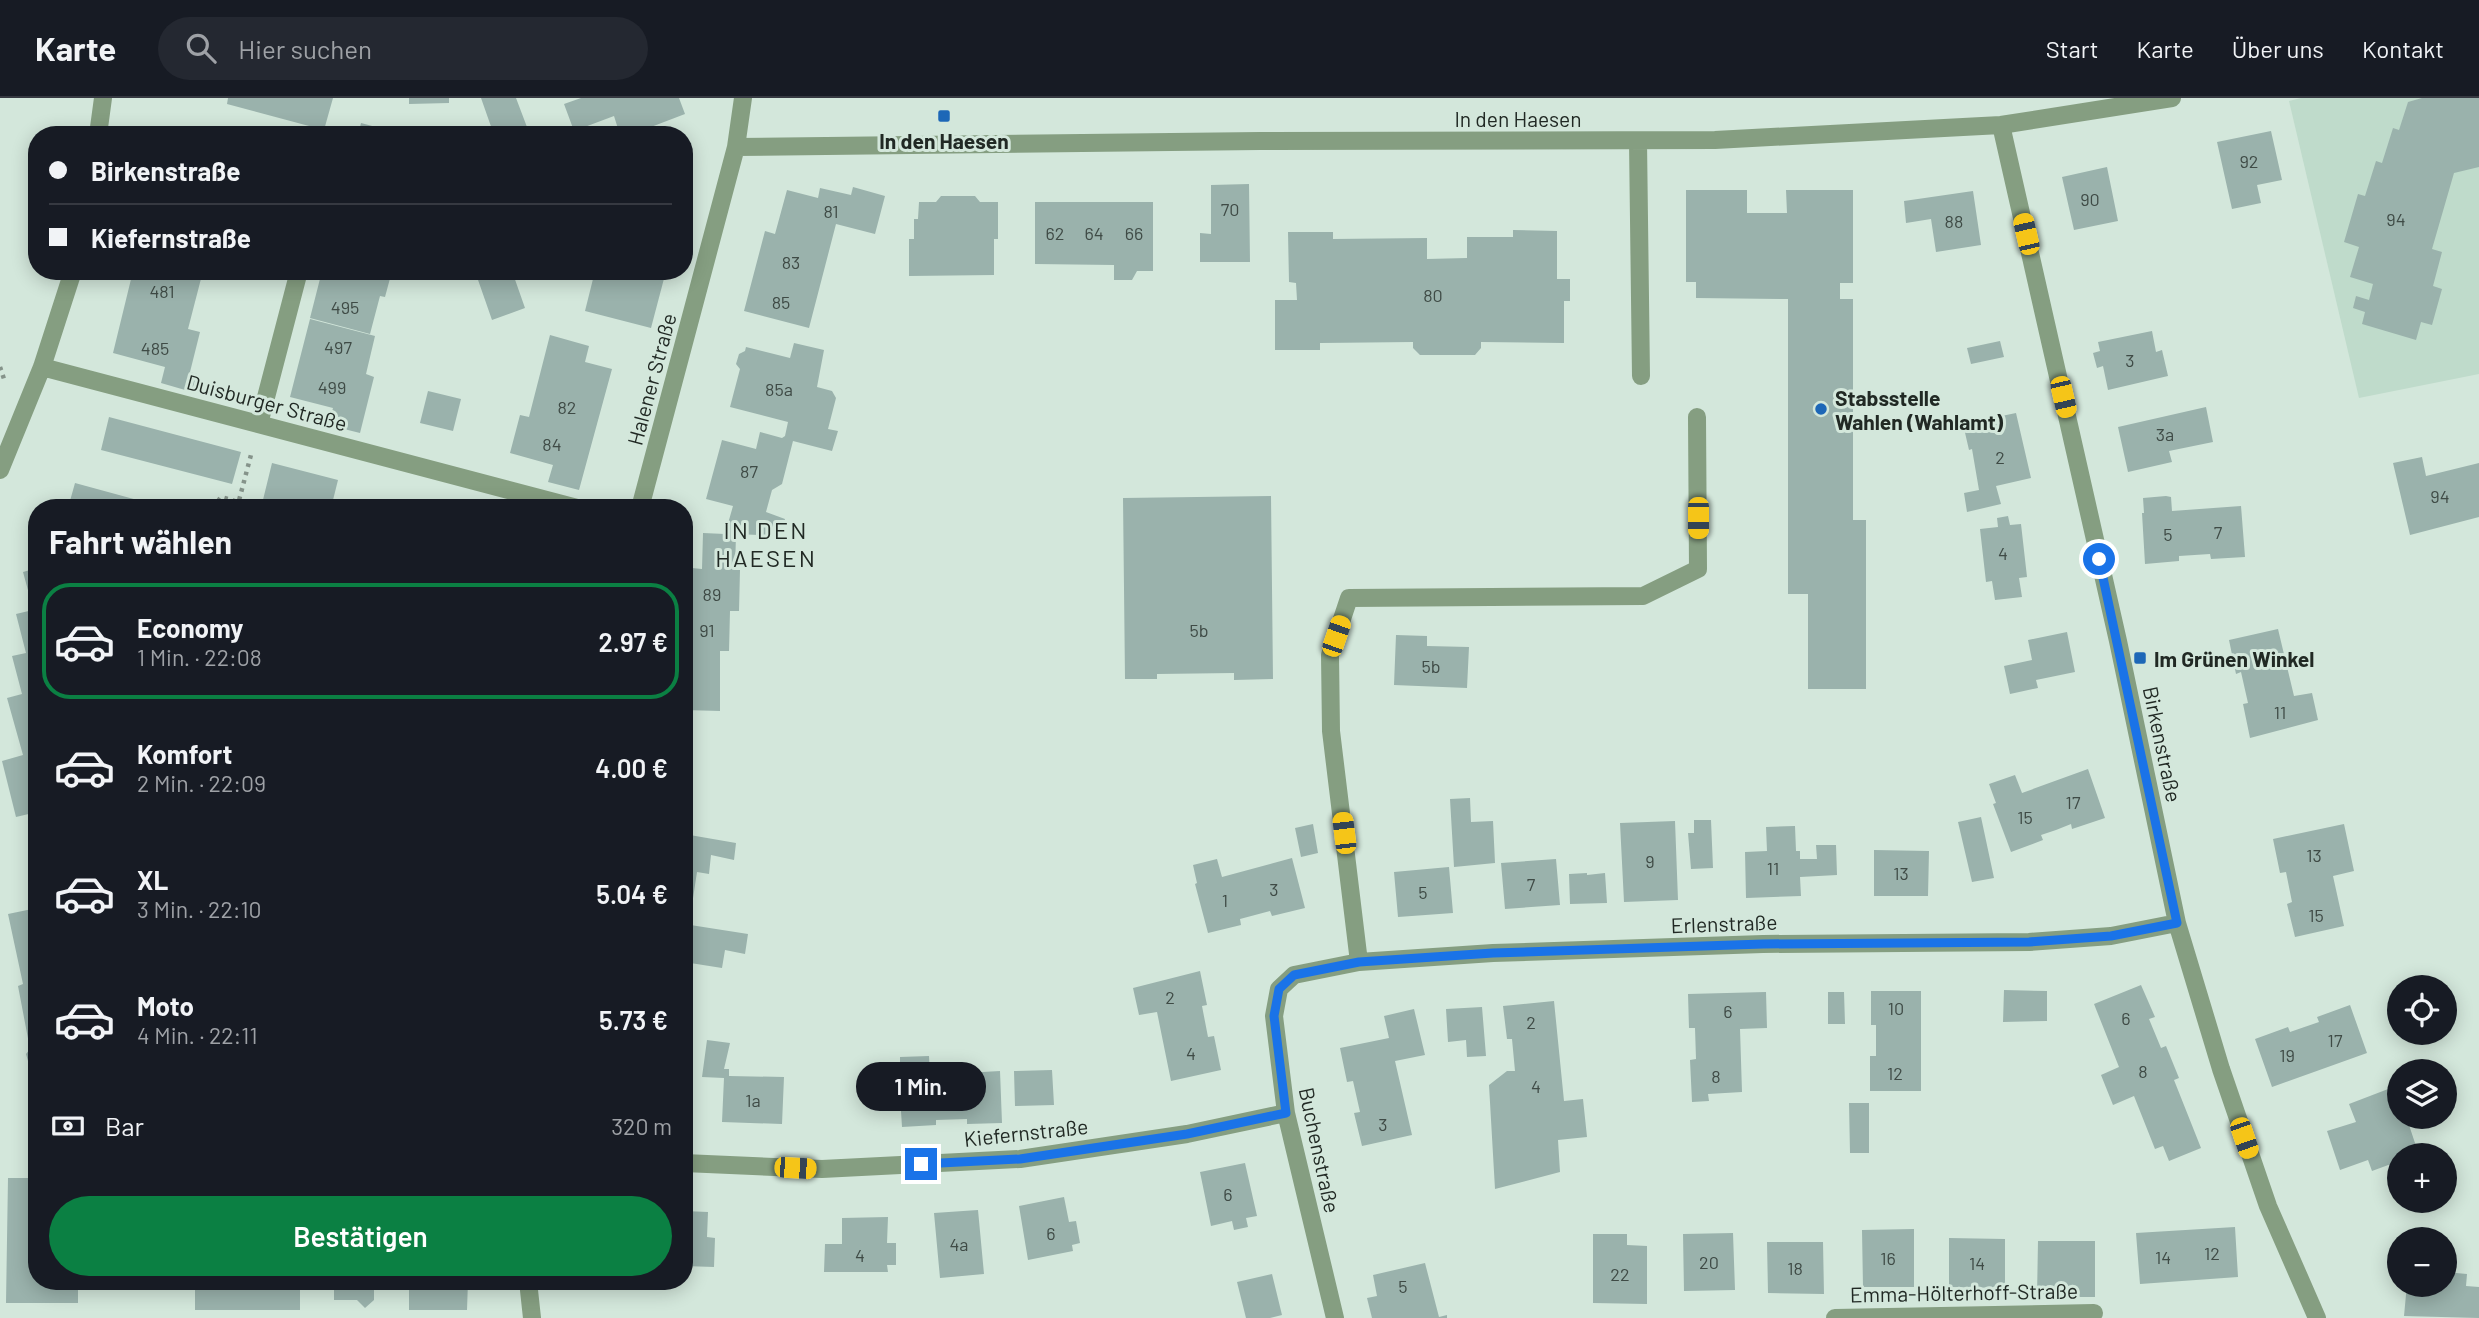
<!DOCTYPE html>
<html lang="de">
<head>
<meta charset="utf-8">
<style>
	:root { --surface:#171b24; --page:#242831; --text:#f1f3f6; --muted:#9ea1a6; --line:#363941; --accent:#0b8043 }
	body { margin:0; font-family:Barlow,sans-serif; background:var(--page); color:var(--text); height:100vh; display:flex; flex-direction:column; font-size:26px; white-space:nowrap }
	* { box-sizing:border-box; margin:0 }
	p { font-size:23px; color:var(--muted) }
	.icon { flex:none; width:38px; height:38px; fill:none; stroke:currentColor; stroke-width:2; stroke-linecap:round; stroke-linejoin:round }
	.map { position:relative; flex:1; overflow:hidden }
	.sheet { position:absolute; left:28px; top:401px; width:665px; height:791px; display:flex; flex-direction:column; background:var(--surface); border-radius:28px; box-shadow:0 4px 18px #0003 }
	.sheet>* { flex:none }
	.guide { position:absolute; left:28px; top:28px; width:665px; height:154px; border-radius:28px; box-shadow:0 4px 18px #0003; display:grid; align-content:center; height:154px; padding:0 21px; background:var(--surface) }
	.buttons { position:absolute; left:2387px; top:877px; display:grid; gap:14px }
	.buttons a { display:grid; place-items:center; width:70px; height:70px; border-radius:50%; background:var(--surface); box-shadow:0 4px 18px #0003; font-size:35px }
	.end { position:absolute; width:32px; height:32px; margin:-16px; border:9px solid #1a73e8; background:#fff; box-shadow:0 0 0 4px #fff }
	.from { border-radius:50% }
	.bubble { position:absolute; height:49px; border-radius:24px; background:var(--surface); box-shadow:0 4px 18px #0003; font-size:23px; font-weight:600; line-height:49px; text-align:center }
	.car { position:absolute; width:21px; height:42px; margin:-21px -10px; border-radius:9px; box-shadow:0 0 5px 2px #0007; background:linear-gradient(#f5c518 24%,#345 0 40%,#f5c518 0 76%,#345 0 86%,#f5c518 0) }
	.guide b { display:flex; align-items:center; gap:24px; height:66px; font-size:26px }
	.guide b+b { border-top:2px solid var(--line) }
	.guide i { width:18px; height:18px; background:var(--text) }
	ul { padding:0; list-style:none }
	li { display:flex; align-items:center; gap:21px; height:116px; margin:0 14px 10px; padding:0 7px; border:4px solid transparent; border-radius:28px }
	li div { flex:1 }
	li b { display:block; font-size:26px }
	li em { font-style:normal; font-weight:600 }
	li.active { border-color:var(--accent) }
	li>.icon { width:63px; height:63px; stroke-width:1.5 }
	h2 { padding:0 21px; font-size:32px; line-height:84px }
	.pay { display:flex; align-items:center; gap:18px; height:77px; padding:0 21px; font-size:26px }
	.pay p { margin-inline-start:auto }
	.action { display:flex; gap:14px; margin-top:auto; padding:14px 21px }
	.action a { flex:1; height:80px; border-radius:42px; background:var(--accent); color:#fff; font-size:28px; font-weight:600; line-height:80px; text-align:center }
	header { display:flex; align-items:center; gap:42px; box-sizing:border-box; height:98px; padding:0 35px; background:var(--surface); border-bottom:2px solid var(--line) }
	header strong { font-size:33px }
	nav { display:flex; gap:38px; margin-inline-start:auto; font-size:24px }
	.search { width:490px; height:63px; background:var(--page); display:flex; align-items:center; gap:18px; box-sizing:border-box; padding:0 24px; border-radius:38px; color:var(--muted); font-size:26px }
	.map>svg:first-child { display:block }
	.built { fill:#bfdbcb }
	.building { fill:#9ab2ac }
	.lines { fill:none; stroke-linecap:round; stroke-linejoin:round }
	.path { stroke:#85938a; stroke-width:4.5; stroke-dasharray:3.5 5; stroke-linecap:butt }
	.minor { stroke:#859e81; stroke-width:18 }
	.route { stroke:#1a73e8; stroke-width:9 }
	.poi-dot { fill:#1d67b7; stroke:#d3e7db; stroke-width:2.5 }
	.labels { text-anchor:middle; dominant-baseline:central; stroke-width:6; stroke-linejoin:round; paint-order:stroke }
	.number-label { font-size:18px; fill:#3f4b46 }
	.street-label { font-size:21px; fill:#212924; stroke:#d3e7db }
	.poi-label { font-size:21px; font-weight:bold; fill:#212924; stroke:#d3e7db; text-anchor:start }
	.quarter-label { font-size:24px; letter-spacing:2px; fill:#212924; stroke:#d3e7db }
</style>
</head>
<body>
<header>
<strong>Karte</strong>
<div class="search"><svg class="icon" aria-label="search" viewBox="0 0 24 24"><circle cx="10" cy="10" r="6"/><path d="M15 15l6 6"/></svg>Hier suchen</div>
<nav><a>Start</a><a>Karte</a><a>Über uns</a><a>Kontakt</a></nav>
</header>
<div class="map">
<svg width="2479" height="1220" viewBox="0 0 2479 1220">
	<rect width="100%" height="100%" fill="#d3e7db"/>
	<path class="built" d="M2301,0h178v276l-120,24 -70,-297z"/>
	<path class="building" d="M228,0h105l-9,32 -97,-26z
		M409,0h40v5l-40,1z
		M481,0h35l14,37h-36z
		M581,0h98l6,16 -55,21h-10l-6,-19 -40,15 -10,-27z
		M2422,0h57v69l-25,6 -22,76 10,3 -9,34 9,3 -10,36 -11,-3 -5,18 -54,-16 3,-12 -12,-4 3,-12 13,4 4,-16 -23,-7 9,-30 -15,-5 14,-48 7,2 11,-35 6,2 11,-35 6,2 9,-28z
		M361,25l41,11 -1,1h-43z
		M2271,33l11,49 -25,5 4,18 -29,6 -15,-67z
		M2107,69l11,54 -44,9 -12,-53z
		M1249,86l1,78h-50v-29l11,1v-49z
		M853,89l32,9 -10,38 -39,-10 -27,104 -65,-17 21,-80 10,3 12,-44 31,8 2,-10 31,7z
		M1686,92h61v23h40l-1,-23h67v93h-13v16h13v221h13v169h-58v-95h-20v-295l-92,-1v-16h-10z
		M1973,93l8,54 -45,7 -5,-33 -25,4 -2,-22z
		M941,98h34l5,6h18v37h-4v36l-85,1v-37h5v-20h4l1,-17h17z
		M1035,104h118v69h-16l-5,9h-18v-15l-79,-1z
		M1513,132l44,1v48h13v22h-6v42l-83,-1v6l-6,7h-55l-7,-7v-6l-93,1v7h-45v-50h22l-1,-17 -7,-1 -1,-50h45v7l94,-1v21l40,-1v-21h46z
		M133,173h70l-15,58 12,3 -10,40 7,2 -5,18 -31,-9 4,-16 -52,-14z
		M322,173h70l-7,26 -5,-1 -10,38 -60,-16z
		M493,173h19l13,37 -33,12 -15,-43z
		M595,173h71l-15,57 -66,-17z
		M310,221l65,17 -9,38 8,3 -14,56 -32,-8 5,-17 -43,-11z
		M2152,233l4,21 6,-2 6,26 -60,14 -5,-24 -6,2 -4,-15 7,-2 -2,-9z
		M550,237l39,11 -4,16 27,7 -33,121 -31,-8 5,-17 -43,-12 10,-38 9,2z
		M2000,243l4,16 -33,7 -4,-16z
		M794,245l30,7 -7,37 15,4 4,7 -8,31 10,2 -6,20 -39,-10 -11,43 -10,6 -6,22 19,7 -4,17 -45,-2 -1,36h5l-1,41h-9l-1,40h-9v60l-36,-1v-131h8v-11l10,1 1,-36 22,1 8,-28 -27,-7 16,-59 34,9 4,-17 22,6 3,-2 3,-14 -58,-15 10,-38 -4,-5 3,-10 6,-3 1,-4 44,11z
		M428,293l33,8 -8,32 -33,-8z
		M2206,309l7,35 -44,9 3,11 -44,10 -10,-45z
		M2016,315l15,65 -35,8 5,18 -34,8 -3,-19 15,-3 -7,-41 -3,1 -6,-26z
		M109,319l132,35 -9,32 -131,-34z
		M2422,359l4,19 53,-13v54l-69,18 -17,-72z
		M272,365l66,17 -7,28h-70z
		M75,385l88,24v1h-95z
		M1271,398l2,183 -39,1v-7l-77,1v5h-32l-2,-181z
		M2166,398l5,1 1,14 69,-5 4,51 -34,2 -1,-5 -31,2v5l-34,3 -3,-51h2l-1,-15z
		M502,404l16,5 -1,1h-17z
		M2008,418l2,9 11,-1 6,53 -8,1 3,19 -27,3 -3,-19 -6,1 -6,-53 18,-2 -1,-9z
		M37,470v30h-1l-2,-6 -5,2 -6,-22z
		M37,511v203l-21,5 -14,-56 21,-6 -16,-57 15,-4 -10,-38 14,-3 -10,-39z
		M2278,531l16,67 18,-3 6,27 -68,18 -7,-34 5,-1 -7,-31 -5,2 -7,-34z
		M2067,534l8,40 -39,8 2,8 -28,6 -6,-28 28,-6 -4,-20z
		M1396,537l31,1v10l42,1 -2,41 -73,-3z
		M684,669l7,1 -5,31h-2z
		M2088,671l17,49 -33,11 -1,-5 -15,6 -15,5 2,5 -32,12 -18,-48 3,-1 -7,-19 26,-9 7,18z
		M1470,700l1,24 22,-1 2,42 -41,4 -4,-68z
		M1981,719l13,61 -22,4 -14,-60z
		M1694,722h17l2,48 -22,1 -3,-36h6z
		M1675,723l3,79 -54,2 -4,-79z
		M1313,726l5,29 -17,4 -6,-29z
		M2344,726l10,47 -21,5 11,50 -49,11 -8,-33 5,-2 -6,-30 -6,1 -7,-34z
		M1795,728l1,25h4v8h17l-1,-14h20l1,30 -37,2 1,19 -55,2 -1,-46 22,-1 -1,-24z
		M684,736l52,9 -2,17 -23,-5 -2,19 -12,-2 -7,46 -6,-1z
		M1874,752l55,1 -1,45h-54z
		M1292,760l13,50 -33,8 -2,-5 -30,8 1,6 -33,8 -13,-49 2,-1 -4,-18 24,-6 5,18z
		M1556,761l4,46 -55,4 -4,-46z
		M1449,769l4,46 -55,4 -4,-45z
		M1587,775v2l18,-2 2,30 -37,1 -1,-30z
		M37,810v172h-2l-2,-15 -5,-4 -2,-7 4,-5 -12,-63 5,-2 -15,-70z
		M684,826l64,10 -3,20 -20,-4 -3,18 -38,-6z
		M1200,873l7,34 -5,1 6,31 6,-1 7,34 -50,11 -14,-69 -18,3 -6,-27z
		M2141,887l14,32 -6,2 12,29 5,-2 13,32 -5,2 27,68 -32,13 -6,-15 -8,3 -21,-53 -21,9 -12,-30 18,-8 -25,-63z
		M2004,892l43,1v30l-44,1z
		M1871,893h50v100h-51v-35h6v-31h-5z
		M1766,894l1,36 -27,1 2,63 -34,2 1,7 -17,1 -2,-42 6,-1 -1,-31h-6l-1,-34z
		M1828,894h16l1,32h-17z
		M1554,903l10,100 19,-2 4,38 -29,3 2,32 -65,17 -6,-104 18,-14h8l-3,-32h-5l-4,-33z
		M2350,907l17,48 -95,34 -17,-48 33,-12 2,5 29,-10 -2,-5z
		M1482,909l4,49 -19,1 -1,-17 -18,2 -2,-33z
		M1414,911l11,46 -30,6 17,74 -50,11 -8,-33 6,-1 -7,-31 -6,1 -7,-34 49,-10 -5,-22z
		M707,942l23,3 -6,26h5v7l55,1 -2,47 -60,-2 2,-44 -22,-1z
		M929,958l1,19 70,-4 2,52 -35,1v-5l-31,1v5l-34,2 -1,-16h-8l-1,-13h8v-41z
		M1052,972l2,35 -39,1 -1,-35z
		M2396,988l3,11v19h7l13,39h-20v13l-6,3 -2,-7 -19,7 -4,-11 -28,10 -13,-39 29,-9 -7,-18z
		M1849,1005h20v50h-19z
		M1245,1065l12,53 -11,2 2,9 -14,3 -2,-9 -21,5 -11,-54z
		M8,1080h29v103h41v22h-72z
		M1064,1099l5,25 7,-1 4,22 -8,2 1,6 -45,9 -9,-54z
		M978,1112l6,64 -44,4 -6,-65z
		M684,1113l24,1 -1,25 8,1 -1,29 -30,-1z
		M888,1119l-1,26h9v22h-9l1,7h-64l1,-28h17v-26z
		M2235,1129l3,50 -98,7 -4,-51z
		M1914,1131v58h-51l-1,-57z
		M1733,1135l2,57 -51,1 -1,-57z
		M1593,1136h34v11l20,1v58l-54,-1z
		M1949,1140l56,1v49l-56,-1z
		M2038,1143h57v56h-58z
		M1767,1144h56l1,52 -56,-1z
		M1425,1165l14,54 8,-2v3h-75l-5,-20 10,-2 -4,-21z
		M2445,1174l22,2 -1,12 13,1v31l-75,-2 3,-32h38z
		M1272,1176l10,41 -12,3h-24l-9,-36z
		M169,1183h131v29h-105v-22h-26z
		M334,1183h40v19l-9,8 -8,-8h-23z
		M409,1183h59l-1,29h-58z"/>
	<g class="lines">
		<path class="path" d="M0,269l5,15
			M218,403l3,-4 17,5
			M237,410l15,-57"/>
		<path class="minor" d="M2001,27l117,516 59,282 44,146 47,137 49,112
			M98,37l5,-37
			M1638,43l3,235
			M736,49l524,-6 455,-1 286,-15 171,-27
			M42,269l535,141
			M259,326l40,-153
			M0,372l42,-103 31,-96
			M640,410l96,-361 7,-49
			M1359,864l-28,-231 -1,-76 19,-57 294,-2 55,-27 -1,-152
			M684,1065l138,6 198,-10 167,-25 99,-21
			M528,1183l4,37
			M1335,1220l-49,-205 -12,-97 5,-27 15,-14 65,-13 134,-9 270,-9 266,-2 82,-6 66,-13
			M1835,1220l259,-5"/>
	</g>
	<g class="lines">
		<path class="route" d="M921,1066l99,-5 167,-25 99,-21 -12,-97 5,-27 15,-14 65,-13 134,-9 270,-9 266,-2 82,-6 66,-13 -78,-364"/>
	</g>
	<g class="poi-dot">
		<rect x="937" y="11" width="14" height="14" rx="3.5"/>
		<circle cx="1821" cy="311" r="7"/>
		<rect x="2133" y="553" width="14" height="14" rx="3.5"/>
	</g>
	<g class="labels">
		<g class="number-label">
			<text x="2249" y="63">92</text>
			<text x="2090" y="101">90</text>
			<text x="1230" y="111">70</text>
			<text x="831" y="113">81</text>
			<text x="2396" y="121">94</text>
			<text x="1954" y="123">88</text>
			<text x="1055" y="135">62</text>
			<text x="1094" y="135">64</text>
			<text x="1134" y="135">66</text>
			<text x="791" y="164">83</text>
			<text x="162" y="193">481</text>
			<text x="1433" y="197">80</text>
			<text x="781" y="204">85</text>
			<text x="345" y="209">495</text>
			<text x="338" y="249">497</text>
			<text x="155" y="250">485</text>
			<text x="2130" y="262">3</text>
			<text x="332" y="289">499</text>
			<text x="779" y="291">85a</text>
			<text x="567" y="309">82</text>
			<text x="2165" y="336">3a</text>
			<text x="552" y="346">84</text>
			<text x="2000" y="359">2</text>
			<text x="749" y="373">87</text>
			<text x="2440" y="398">94</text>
			<text x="2218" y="434">7</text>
			<text x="2168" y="436">5</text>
			<text x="2003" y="455">4</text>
			<text x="712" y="496">89</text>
			<text x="707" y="532">91</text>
			<text x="1199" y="532">5b</text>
			<text x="1431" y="568">5b</text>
			<text x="2280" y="614">11</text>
			<text x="2073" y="704">17</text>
			<text x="2025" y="719">15</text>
			<text x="2314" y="757">13</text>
			<text x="1650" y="763">9</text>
			<text x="1773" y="770">11</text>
			<text x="1901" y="775">13</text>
			<text x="1531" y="786">7</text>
			<text x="1274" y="791">3</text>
			<text x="1423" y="794">5</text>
			<text x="1225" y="802">1</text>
			<text x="2316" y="817">15</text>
			<text x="1170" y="899">2</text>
			<text x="1896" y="910">10</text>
			<text x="1728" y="913">6</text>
			<text x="2126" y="920">6</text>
			<text x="1531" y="924">2</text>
			<text x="2335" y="942">17</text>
			<text x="1191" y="955">4</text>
			<text x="2287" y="957">19</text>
			<text x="2143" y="973">8</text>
			<text x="1895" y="975">12</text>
			<text x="1716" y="978">8</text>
			<text x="1536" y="988">4</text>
			<text x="753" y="1002">1a</text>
			<text x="1383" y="1026">3</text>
			<text x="1228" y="1096">6</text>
			<text x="1051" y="1135">6</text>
			<text x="959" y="1146">4a</text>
			<text x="2212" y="1155">12</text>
			<text x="860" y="1157">4</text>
			<text x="2163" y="1159">14</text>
			<text x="1888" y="1160">16</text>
			<text x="1709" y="1164">20</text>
			<text x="1977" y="1165">14</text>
			<text x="1795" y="1170">18</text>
			<text x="1620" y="1176">22</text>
			<text x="1403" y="1188">5</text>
		</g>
		<g class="street-label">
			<text x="1518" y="20">In den Haesen</text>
			<text transform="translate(651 281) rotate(-75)">Halener Straße</text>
			<text transform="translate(267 304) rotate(15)">Duisburger Straße</text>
			<text transform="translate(2163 646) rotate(78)">Birkenstraße</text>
			<text transform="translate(1724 825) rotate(-2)">Erlenstraße</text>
			<text transform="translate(1026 1034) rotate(-6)">Kiefernstraße</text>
			<text transform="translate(1320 1052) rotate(78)">Buchenstraße</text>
			<text transform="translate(1964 1194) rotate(-1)">Emma-Hölterhoff-Straße</text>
		</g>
		<g class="poi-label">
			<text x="944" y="42" text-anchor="middle">In den Haesen</text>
			<text x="1835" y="299">Stabsstelle<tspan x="1835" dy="24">Wahlen (Wahlamt)</tspan></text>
			<text x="2154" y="560">Im Grünen Winkel</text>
		</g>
		<g class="quarter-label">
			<text x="766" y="431">IN DEN<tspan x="766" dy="28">HAESEN</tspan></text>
		</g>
	</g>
</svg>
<div class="buttons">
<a><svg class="icon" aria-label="locate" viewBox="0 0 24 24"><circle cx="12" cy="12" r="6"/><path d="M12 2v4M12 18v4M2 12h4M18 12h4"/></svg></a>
<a><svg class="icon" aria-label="layers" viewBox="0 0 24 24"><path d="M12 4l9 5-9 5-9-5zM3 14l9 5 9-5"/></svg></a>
<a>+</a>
<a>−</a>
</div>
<i class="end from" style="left:2099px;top:461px"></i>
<i class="end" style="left:921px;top:1066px"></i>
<div class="bubble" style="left:856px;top:964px;width:130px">1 Min.</div>
<i class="car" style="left:2026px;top:136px;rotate:347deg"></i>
<i class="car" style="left:2063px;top:299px;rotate:167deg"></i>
<i class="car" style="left:1698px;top:420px;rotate:180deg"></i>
<i class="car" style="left:1336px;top:538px;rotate:19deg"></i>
<i class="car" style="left:1344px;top:735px;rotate:353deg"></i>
<i class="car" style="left:2244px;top:1040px;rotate:161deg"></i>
<i class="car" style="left:795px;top:1070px;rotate:93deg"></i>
<div class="guide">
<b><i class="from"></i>Birkenstraße</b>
<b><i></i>Kiefernstraße</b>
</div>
<section class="sheet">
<h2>Fahrt wählen</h2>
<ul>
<li class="active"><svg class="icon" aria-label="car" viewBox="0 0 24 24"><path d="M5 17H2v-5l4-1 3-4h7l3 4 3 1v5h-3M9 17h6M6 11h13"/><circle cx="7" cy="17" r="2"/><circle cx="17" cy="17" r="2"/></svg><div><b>Economy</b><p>1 Min. · 22:08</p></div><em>2.97 €</em></li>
<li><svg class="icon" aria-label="car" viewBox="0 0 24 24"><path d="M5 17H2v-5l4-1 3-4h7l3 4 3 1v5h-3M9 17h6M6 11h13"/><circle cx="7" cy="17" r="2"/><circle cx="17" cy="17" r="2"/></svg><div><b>Komfort</b><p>2 Min. · 22:09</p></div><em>4.00 €</em></li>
<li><svg class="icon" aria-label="car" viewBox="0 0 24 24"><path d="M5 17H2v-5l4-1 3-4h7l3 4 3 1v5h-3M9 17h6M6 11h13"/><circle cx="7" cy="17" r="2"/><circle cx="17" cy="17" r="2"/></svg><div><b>XL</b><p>3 Min. · 22:10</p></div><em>5.04 €</em></li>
<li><svg class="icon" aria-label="car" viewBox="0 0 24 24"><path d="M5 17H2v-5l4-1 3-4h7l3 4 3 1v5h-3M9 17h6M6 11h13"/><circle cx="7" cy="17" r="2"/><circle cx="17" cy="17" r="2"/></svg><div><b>Moto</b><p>4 Min. · 22:11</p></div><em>5.73 €</em></li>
</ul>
<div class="pay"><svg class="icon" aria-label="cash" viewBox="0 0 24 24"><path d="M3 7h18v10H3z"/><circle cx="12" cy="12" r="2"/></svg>Bar<p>320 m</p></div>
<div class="action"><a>Bestätigen</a></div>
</section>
</div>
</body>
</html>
